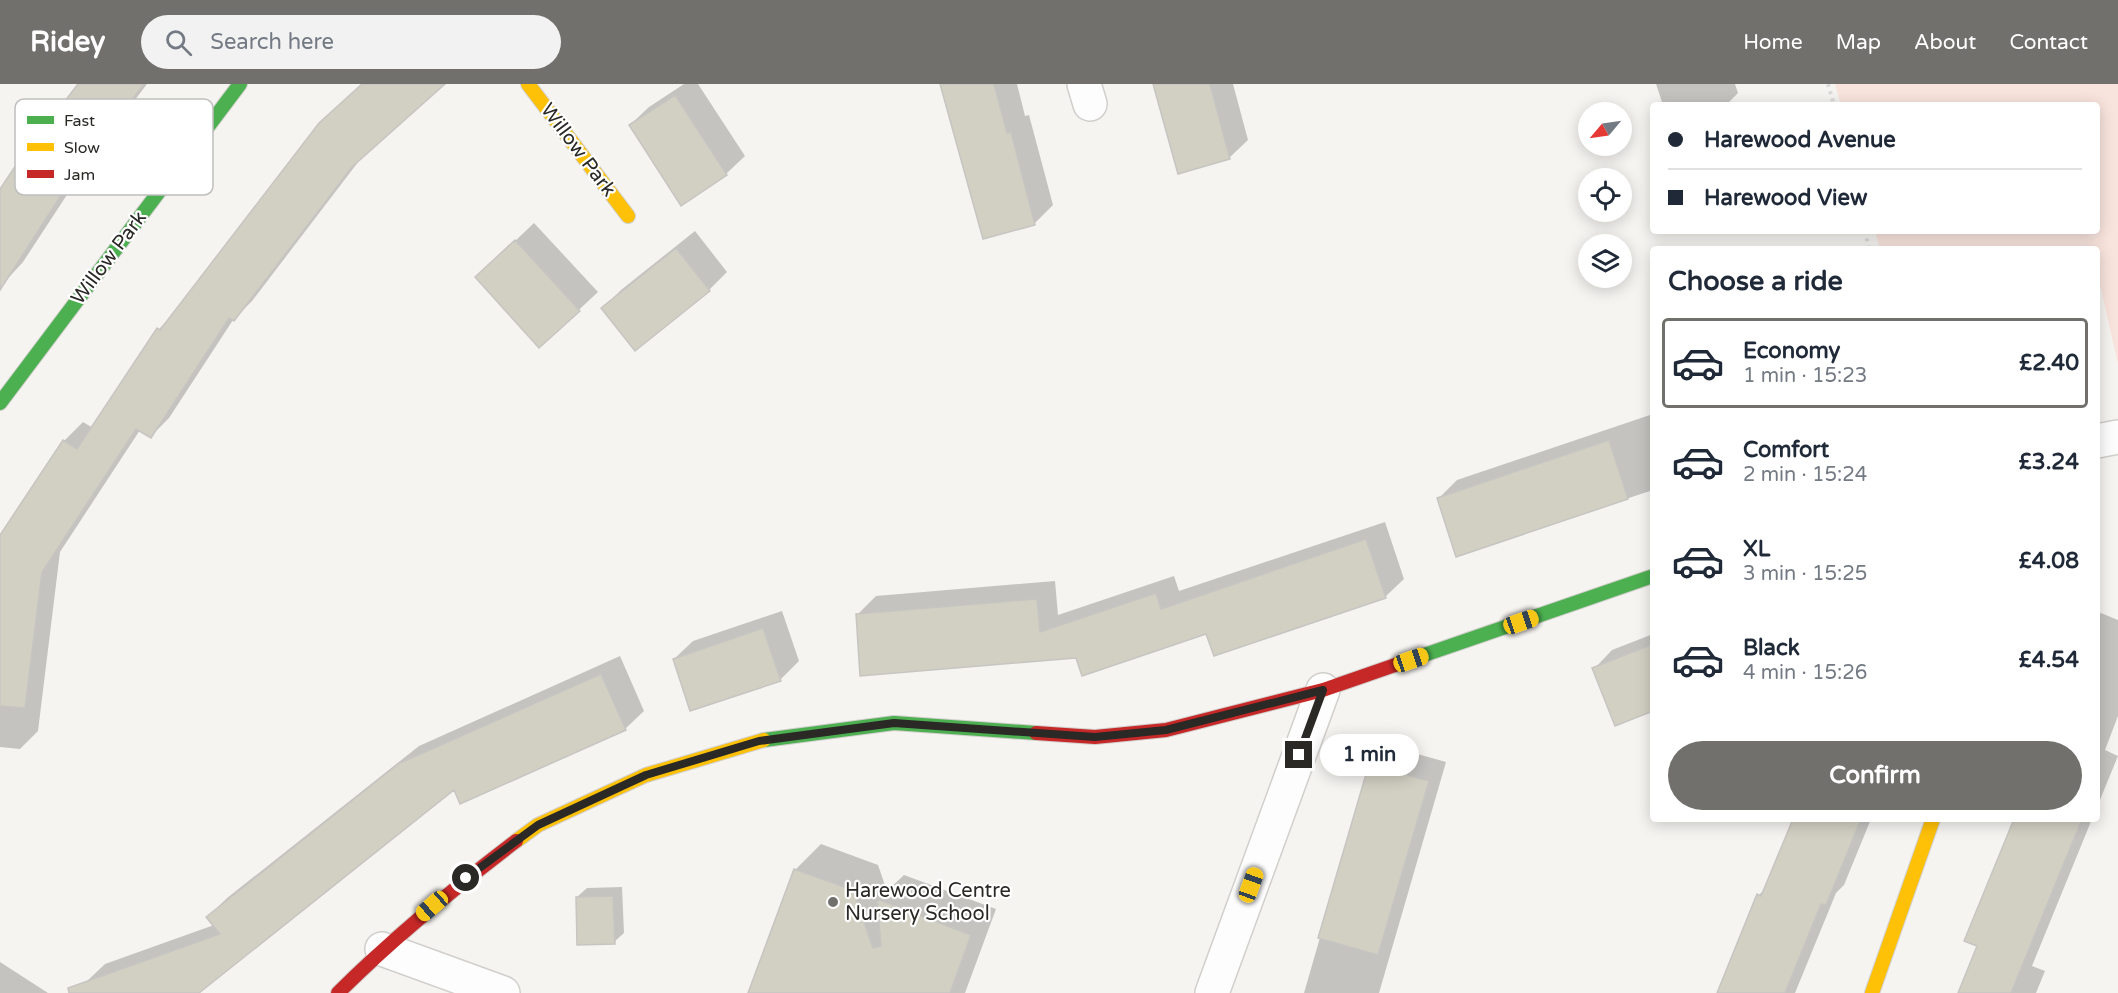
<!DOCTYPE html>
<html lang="en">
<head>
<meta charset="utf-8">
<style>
	:root { --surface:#fff; --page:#f2f2f3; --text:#1f2937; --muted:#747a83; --line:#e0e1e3; --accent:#71706d }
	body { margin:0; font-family:"Varela Round",sans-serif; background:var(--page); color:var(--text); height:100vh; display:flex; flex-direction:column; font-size:22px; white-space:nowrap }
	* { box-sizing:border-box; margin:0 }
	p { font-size:20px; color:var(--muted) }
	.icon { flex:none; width:33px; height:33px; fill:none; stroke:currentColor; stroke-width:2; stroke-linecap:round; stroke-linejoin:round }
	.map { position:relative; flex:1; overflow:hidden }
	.sheet { position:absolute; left:1650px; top:162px; width:450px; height:576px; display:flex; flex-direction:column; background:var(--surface); border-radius:6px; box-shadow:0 3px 15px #0003 }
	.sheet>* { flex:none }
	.guide { position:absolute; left:1650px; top:18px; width:450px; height:132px; border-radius:6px; box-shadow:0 3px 15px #0003; display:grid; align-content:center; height:132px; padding:0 18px; background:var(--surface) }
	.needle { width:39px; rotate:241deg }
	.buttons { position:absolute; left:1578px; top:18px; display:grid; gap:12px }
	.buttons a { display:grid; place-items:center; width:54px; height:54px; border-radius:50%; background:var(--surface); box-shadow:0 3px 15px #0003; font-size:30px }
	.end { position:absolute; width:27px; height:27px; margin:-14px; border:8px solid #2a2926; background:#fff; box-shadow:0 0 0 3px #fff }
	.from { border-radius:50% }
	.bubble { position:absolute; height:42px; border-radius:21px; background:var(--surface); box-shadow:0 3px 15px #0003; font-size:20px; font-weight:800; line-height:42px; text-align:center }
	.car { position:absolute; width:18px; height:36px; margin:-18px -9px; border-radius:8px; box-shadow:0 0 4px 2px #0007; background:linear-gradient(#f5c518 24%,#345 0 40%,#f5c518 0 76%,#345 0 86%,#f5c518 0) }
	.guide b { display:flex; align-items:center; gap:21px; height:57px; font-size:22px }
	.guide b+b { border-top:2px solid var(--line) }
	.guide i { width:15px; height:15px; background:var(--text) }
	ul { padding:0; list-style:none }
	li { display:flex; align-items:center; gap:18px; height:90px; margin:0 12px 9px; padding:0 6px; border:3px solid transparent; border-radius:6px }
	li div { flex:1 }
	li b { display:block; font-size:22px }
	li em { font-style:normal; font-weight:800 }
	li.active { border-color:var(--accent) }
	li>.icon { width:54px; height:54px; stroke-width:1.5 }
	h2 { padding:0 18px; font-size:27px; line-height:72px }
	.button { display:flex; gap:12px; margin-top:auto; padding:12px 18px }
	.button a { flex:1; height:69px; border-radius:36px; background:var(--accent); color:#fff; font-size:24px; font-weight:800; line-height:69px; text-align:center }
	header { display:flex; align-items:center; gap:36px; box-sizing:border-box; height:84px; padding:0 30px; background:var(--accent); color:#fff }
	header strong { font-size:28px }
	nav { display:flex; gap:33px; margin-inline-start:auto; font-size:21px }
	.search { width:420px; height:54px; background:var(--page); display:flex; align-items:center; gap:15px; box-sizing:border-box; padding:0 21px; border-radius:33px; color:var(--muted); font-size:22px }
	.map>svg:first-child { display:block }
	.green { fill:#f9e4dd }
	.shadow { fill:#0003 }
	.building { fill:#d2d0c3; stroke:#c6c5c2; stroke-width:1.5 }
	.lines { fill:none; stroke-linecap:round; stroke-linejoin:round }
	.street-casing { stroke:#d1cfcc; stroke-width:36 }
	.fast-casing { stroke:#d1cfcc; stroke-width:16 }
	.slow-casing { stroke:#d1cfcc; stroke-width:16 }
	.jam-casing { stroke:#d1cfcc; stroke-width:16 }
	.path { stroke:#dbdad9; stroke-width:4; stroke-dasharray:3 4.5; stroke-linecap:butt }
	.street { stroke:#fefdfd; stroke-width:33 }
	.fast { stroke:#4caf50; stroke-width:14 }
	.slow { stroke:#ffc107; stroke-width:14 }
	.jam { stroke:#c62828; stroke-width:14 }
	.route { stroke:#2a2926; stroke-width:8 }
	.poi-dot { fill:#71706d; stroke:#fff; stroke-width:2 }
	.labels { text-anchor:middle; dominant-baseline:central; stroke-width:4.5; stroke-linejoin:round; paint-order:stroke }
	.street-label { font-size:20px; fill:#2a2926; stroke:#fff }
	.poi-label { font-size:20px; fill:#2a2926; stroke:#fff; text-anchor:start }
	.key { fill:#fff; stroke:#bfbfbe; stroke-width:1.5 }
	.key-label { font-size:16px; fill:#2a2926 }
</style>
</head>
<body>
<header>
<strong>Ridey</strong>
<div class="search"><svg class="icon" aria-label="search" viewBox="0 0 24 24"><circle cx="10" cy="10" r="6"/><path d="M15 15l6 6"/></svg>Search here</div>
<nav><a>Home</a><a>Map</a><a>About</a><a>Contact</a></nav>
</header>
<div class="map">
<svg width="2118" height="909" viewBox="0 0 2118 909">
	<rect width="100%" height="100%" fill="#f6f4f1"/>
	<path class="green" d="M1835,0h283v280l-21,-92v-23h-217l-5,-18h222v-126h-256z"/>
	<path class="shadow" d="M79,0h68l-54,71 -70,107 -23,25v-95z
		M363,0h79l-77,69 -113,148 -19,19 -64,98 -18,18 -11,-6 -80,122 -22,179 -18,18 -20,-2v-209l65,-98 18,-18 10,6 66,-99 19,-19z
		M684,0h14l47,72 -19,18 -96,-49 19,-18z
		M940,0h77l8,32 4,-1 24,90 -19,19 -50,13z
		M1154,0h79l15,56 -19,18z
		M1656,0h79l3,9 -12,12h-63z
		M534,139l64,69 -58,54 -44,-87z
		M695,147l32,41 -18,18 -106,18 18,-18z
		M1653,330v76l-196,65 -19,-56 19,-19z
		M1385,438l19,57 -19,18 -308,60 -220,-42 19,-19 179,-15 3,34 116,-39 5,15z
		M782,527l17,50 -18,18 -90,30 -17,-50 19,-18z
		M2101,529l17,7v96l-13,34 13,6 -21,51v-190z
		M1653,550v75l-59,-40 18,-19z
		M620,572l24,55 -19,18 -171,59 -258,205h-106l-4,-11 19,-18 109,-39 -6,-8 19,-19 192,-152z
		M1389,662l57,16 -67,231h-75l66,-229z
		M1795,735h76l-27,66 -8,8 -41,100h-76l40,-98 8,-8z
		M2016,735h76l-60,147 13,5 -9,22h-76l19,-48z
		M821,760l57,21 9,26 17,-16 92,34 -31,84h-190l-22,-8 43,-116z
		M622,803l2,46 -10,9 -37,-45 10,-9z
		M0,878l48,31h-48z"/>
	<path class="building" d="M78,0h66l-70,91 -74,115v-101l18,-27z
		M362,0h83l-93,83 -118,154 -5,-3 -78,120 -15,-9 -94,143 -17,136 -25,-2v-171l63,-95 14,9 80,-121 3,2 159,-207z
		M940,0h54l13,49 4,-1 24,93 -52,14z
		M1153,0h57l20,75 -52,15z
		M675,11l52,80 -46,31 -52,-81z
		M515,156l65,71 -41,37 -64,-71z
		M676,164l34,43 -75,60 -34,-43z
		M1609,356l19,59 -172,58 -19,-59z
		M1366,455l20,59 -172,58 -8,-22 -124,42 -6,-18 -216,18 -4,-62 181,-15 3,33 116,-39 5,16z
		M763,544l18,53 -91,30 -17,-52z
		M1653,560v67l-38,15 -23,-58z
		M601,590l25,56 -166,74 -6,-14 -255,203h-130l-1,-5 152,-54 -14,-17 192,-153z
		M1369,680l60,17 -51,174 -60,-17z
		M1793,735h68l-35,86 -5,-1 -36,89h-68l40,-99 4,2z
		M2014,735h68l-71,174h-53l19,-47 -13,-5z
		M794,785l59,21 20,58 8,-2 -4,-47 94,36 -21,58h-202z
		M613,812l2,48 -38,1 -1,-48z"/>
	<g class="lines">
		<g class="street-casing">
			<path id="street" d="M1084,0l6,20
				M2097,357l21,-4
				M382,865l121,44
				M1212,909l111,-303"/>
		</g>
		<g class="fast-casing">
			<path id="fast" d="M0,319l240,-319
				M1398,580l255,-88
				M764,656l130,-17 142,10"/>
		</g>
		<g class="slow-casing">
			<path id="slow" d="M528,0l100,132
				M516,757l22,-16 108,-50 118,-35
				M1872,909l61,-174"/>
		</g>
		<g class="jam-casing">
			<path id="jam" d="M1036,649l59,4 71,-7 157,-40 75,-26
				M338,909c56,-56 115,-104 178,-152"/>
		</g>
		<path class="path" d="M1828,0l6,21
			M1865,147l4,18"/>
		<use href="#street" class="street"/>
		<use href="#fast" class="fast"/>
		<use href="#slow" class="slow"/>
		<use href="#jam" class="jam"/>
	</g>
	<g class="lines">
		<path class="route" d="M466,794l72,-53 108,-50 113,-34 135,-18 201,14 71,-7 157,-40 -24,65"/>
	</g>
	<circle class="poi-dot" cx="833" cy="818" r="6"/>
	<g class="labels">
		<g class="street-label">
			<text transform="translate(578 66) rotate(53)">Willow Park</text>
			<text transform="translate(109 174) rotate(-53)">Willow Park</text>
		</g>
		<g class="poi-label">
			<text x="845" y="807">Harewood Centre<tspan x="845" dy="23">Nursery School</tspan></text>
		</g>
	</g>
	<rect x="15" y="15" width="198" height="96" rx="9" class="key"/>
	<rect x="27" y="32" width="27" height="8" fill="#4caf50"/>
	<rect x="27" y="59" width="27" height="8" fill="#ffc107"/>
	<rect x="27" y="86" width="27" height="8" fill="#c62828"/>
	<g class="key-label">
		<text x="64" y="42">Fast</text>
		<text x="64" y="69">Slow</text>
		<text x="64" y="96">Jam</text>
	</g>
</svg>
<div class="buttons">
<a><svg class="needle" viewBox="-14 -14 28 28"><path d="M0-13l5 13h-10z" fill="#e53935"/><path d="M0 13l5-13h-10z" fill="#747a83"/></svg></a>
<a><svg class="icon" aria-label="locate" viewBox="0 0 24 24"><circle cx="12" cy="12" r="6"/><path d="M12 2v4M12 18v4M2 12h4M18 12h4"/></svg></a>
<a><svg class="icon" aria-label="layers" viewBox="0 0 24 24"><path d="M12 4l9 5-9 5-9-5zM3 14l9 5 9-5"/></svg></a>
</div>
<i class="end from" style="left:466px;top:794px"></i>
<i class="end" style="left:1299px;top:671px"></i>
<div class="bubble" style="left:1320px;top:650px;width:99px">1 min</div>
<i class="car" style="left:1521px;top:538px;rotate:71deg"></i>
<i class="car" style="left:1411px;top:576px;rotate:71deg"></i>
<i class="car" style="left:1251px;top:801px;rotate:20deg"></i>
<i class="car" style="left:432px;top:822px;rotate:229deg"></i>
<div class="guide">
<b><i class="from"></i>Harewood Avenue</b>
<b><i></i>Harewood View</b>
</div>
<section class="sheet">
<h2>Choose a ride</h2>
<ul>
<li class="active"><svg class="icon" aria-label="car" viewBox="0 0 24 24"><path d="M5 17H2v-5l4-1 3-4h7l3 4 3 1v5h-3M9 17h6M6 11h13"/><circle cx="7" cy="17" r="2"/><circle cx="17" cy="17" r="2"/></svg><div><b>Economy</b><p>1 min · 15:23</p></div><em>£2.40</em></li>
<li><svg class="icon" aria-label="car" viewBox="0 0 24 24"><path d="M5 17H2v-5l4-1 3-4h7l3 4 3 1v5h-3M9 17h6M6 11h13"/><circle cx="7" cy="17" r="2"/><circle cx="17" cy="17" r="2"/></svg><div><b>Comfort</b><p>2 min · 15:24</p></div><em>£3.24</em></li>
<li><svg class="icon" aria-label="car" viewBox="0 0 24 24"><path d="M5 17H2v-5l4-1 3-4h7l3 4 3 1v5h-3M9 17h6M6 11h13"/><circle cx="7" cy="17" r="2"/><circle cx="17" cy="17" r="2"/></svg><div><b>XL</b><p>3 min · 15:25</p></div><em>£4.08</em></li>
<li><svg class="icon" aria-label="car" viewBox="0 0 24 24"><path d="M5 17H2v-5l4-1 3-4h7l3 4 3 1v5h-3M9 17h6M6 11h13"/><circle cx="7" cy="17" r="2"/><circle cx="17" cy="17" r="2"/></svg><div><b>Black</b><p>4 min · 15:26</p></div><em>£4.54</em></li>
</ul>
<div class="button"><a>Confirm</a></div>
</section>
</div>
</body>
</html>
